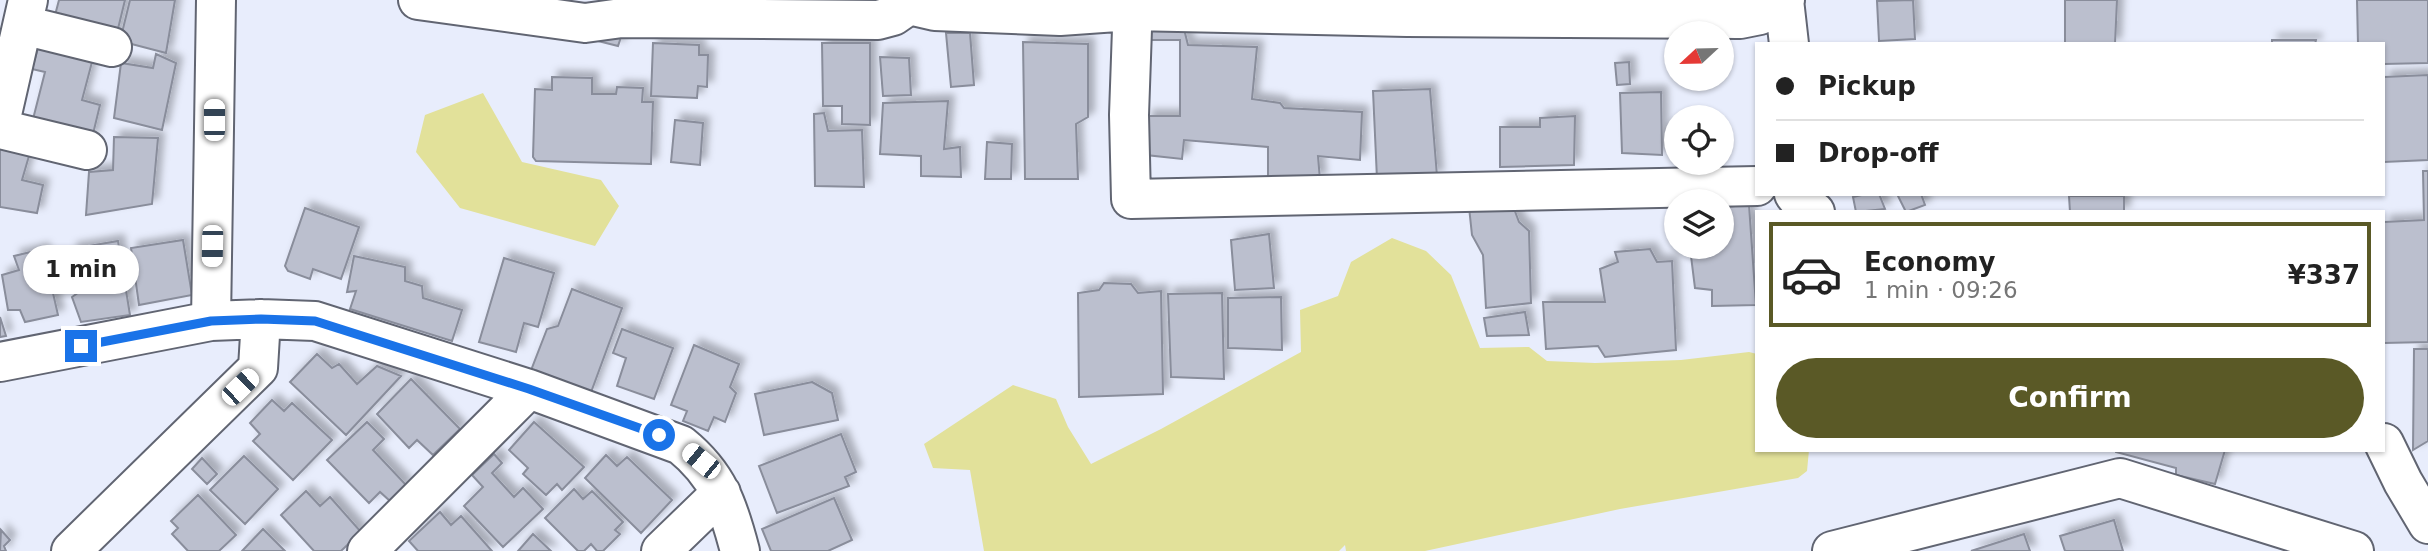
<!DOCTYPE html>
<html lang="en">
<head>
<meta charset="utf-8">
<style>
	:root { --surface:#fff; --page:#f2f2f2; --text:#222; --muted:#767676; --line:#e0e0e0; --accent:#5a5926 }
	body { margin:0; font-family:"DejaVu Sans",sans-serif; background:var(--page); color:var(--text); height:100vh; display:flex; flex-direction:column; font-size:26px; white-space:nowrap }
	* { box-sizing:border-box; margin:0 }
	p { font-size:23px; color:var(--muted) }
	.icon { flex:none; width:38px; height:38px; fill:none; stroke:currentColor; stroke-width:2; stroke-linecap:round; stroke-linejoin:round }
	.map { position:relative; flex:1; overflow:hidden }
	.side { position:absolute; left:1755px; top:210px; width:630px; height:242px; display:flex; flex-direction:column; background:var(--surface); border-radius:0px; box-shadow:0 2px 5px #0004 }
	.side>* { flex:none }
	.banner { position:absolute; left:1755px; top:42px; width:630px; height:154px; border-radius:0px; box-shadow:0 2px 5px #0004; display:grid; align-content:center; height:154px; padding:0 21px; background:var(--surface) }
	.needle { width:46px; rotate:248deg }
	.fabs { position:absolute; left:1664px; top:21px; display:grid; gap:14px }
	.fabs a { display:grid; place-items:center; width:70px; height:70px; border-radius:50%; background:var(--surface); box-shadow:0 2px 5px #0004; font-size:35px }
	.end { position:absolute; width:32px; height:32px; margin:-16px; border:9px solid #1a73e8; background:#fff; box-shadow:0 0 0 4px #fff }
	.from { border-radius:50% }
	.bubble { position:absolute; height:49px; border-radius:24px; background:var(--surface); box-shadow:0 2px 5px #0004; font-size:23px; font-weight:800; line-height:49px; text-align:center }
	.car { position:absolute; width:21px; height:42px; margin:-21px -10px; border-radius:9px; box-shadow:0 0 5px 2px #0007; background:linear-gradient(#fff 24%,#345 0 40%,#fff 0 76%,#345 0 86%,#fff 0) }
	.banner b { display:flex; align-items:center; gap:24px; height:66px; font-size:26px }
	.banner b+b { border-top:2px solid var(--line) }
	.banner i { width:18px; height:18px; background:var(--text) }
	ul { padding:12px 0 0; list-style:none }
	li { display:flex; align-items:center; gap:21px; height:105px; margin:0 14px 10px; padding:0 7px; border:4px solid var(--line); border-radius:0px }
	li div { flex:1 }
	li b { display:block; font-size:26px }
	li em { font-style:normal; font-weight:800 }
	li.current { border-color:var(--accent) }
	li>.icon { width:63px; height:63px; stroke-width:1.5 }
	.button { display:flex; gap:14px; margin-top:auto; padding:14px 21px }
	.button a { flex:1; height:80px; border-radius:42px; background:var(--accent); color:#fff; font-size:28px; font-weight:800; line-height:80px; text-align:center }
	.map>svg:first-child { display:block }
	.green { fill:#e2e19a }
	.building { fill:#bbbfce; stroke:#898d9b; stroke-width:2; filter:url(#shadow) }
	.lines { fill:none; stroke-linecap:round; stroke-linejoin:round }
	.street-casing { stroke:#616572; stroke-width:42 }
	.street { stroke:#fff; stroke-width:38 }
	.route { stroke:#1a73e8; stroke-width:9 }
</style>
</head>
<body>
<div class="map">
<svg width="2428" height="551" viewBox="0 0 2428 551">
	<defs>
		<filter id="shadow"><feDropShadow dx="6" dy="-6" stdDeviation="3.5" flood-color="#0004"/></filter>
	</defs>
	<rect width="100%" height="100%" fill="#e8edfc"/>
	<path class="green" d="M483,93l39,69 79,18 18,26 -24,40 -135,-38 -44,-56 9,-37z
		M1392,238l34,13 25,24 29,73 49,-1 18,14 48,2 86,-3 68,-8 8,2v96h52l-2,21 -9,7 -178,31 -195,42h-79l-1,-6 -6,6h-355l-14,-81 -37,-2 -9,-24 89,-59 43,14 12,28 23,37 70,-35 140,-77 -1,-42 38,-14 13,-34z"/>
	<path class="building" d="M59,0h66l-9,37 -62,-18z
		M130,0h45l-9,53 -46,-12z
		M1913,0l2,39 -36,2 -2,-40z
		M2065,0h52l-2,44h-50z
		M2357,0h71v63l-44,1v-20h-26z
		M1144,26l40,3 4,16 69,2 -5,52 28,4 4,5 78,4 -2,48 -42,-4 2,24 -52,-3v-30l-84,-7 -2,19 -36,-4 1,-39h33v-76h-35z
		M601,30l21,4 -4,12 -20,-5z
		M946,33h24l4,52 -23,2z
		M2272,40h44l-1,4h-43z
		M1023,42l65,2v73l-12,7 2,55h-53z
		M653,43l46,2v10h9l-1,32 -9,-1 -1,12 -46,-2z
		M822,43h48v82l-28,-1v-18h-19z
		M38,48l54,14 -10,38 18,5 -8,33 -60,-15 13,-51 -13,-3z
		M156,54l20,9 -14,67 -48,-12 7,-55 32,5z
		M880,57l29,1 2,37 -28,1z
		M1629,62l1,22 -13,1 -2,-22z
		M2428,75v85l-44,2v-85z
		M552,77l40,1v16h24l1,-7 26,1 -1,14h11l-2,62 -115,-3 -3,-4 2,-68 17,1z
		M1430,89l7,87 -60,3 -4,-88z
		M1661,92l1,63 -40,-2 -2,-60z
		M948,101l-4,48 16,-2 1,30 -40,-1v-20l-41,-2 3,-51z
		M824,113l4,18 34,-1 2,57 -49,-1 -1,-72z
		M1575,116l-1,49 -74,2v-40h40v-9z
		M675,120l28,3 -3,42 -29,-3z
		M114,137l44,1 -6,66 -66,11 3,-43 24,-2z
		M987,142l25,2 -1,35h-26z
		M0,146l31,3 -9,31 21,5 -6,28 -37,-6z
		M2423,171h5v171l-44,1v-121l40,-2z
		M1866,194h13l6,15 -29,3 -3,-15z
		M1897,194h24l4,11 -19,7z
		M2069,196h55v16h-54z
		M1749,205l7,100 -44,1v-16l-17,-2 -4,-32 12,-4v-5h19v-40z
		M1513,206l6,16 10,9 2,72 -45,5 -3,-53 -11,-20 -3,-28z
		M305,208l54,19 -18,52 -28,-10 -3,10 -22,-8 -3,-5z
		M1269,234l5,54 -39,2 -4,-50z
		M183,240l9,55 -53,10 -8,-57z
		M118,241l12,74 -49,7 -9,-25 7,-5 -8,-43z
		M43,249l15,66 -33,7 -5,-12h-12l-6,-35 17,-5 -5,-14z
		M1650,249l7,13 15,-1 4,89 -71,7 -7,-11 -52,3 -3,-47h62l-5,-33 18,-7 -3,-10z
		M354,256l51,11v14l17,5 1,12 39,12 -10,31 -102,-32 6,-18 -9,1z
		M504,258l50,15 -16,54 -14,-4 -8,29 -37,-10z
		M1104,283l27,1 7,9 23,-2 2,103 -84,3 -1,-104 21,-3z
		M572,289l50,19 -32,87 -60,-22 17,-44 11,-3z
		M1222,293l2,86 -53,-2 -3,-83z
		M1281,297l1,53 -54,-2v-50z
		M1525,312l4,23 -42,1 -3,-18z
		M0,317l6,19 -6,1z
		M622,329l51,19 -19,51 -37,-13 9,-28 -13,-5z
		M694,345l45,19 -9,23 6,6 -11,29 -11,-5 -6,14 -25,-10 4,-10 -16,-6z
		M2414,349h14v92l-15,9z
		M317,354l15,14 7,-4 18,20 20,-18 24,10 -55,59 -56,-53z
		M411,379l49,50 -27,26 -16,-15 -8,8 -32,-34z
		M812,382l20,11 6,27 -74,15 -9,-41z
		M272,400l12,11 8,-8 40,37 -39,40 -40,-39 7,-7 -10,-11z
		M367,422l17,17 -11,11 33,35 -16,16 -10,-9 -11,11 -42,-43z
		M534,422l50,45 -22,23 -5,-6 -11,11 -23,-21 5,-6 -19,-18z
		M841,434l15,38 -11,5 4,9 -72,27 -18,-47z
		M2116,450h109l-10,34 -39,-9v-7l-60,-16z
		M494,454l8,9 -10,10 22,24 9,-9 20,21 -40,38 -39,-41 19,-19 -11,-12z
		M606,455l11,11 10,-9 45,43 -31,33 -56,-55z
		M244,456l34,33 -33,35 -35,-34z
		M202,458l15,16 -10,10 -15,-15z
		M574,489l9,10 9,-8 31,31 -8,8 5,4 -17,17h-6l-6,-7 -7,7h-6l-33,-33z
		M306,491l14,15 10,-9 31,35 -20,19h-27l-33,-36z
		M198,495l38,40 -17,16h-31l-16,-17 6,-6 -7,-7z
		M834,498l18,42 -24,11h-57l-9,-22z
		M440,512l11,13 10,-9 31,35h-74l-9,-10z
		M2114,520l9,31h-58l-5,-15z
		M263,529l22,22h-43z
		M1,530l9,10 -6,6 2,5h-6z
		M533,534l18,17h-33z
		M2024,534l6,17h-59z"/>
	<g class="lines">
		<g class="street-casing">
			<path id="street" d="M418,0l167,23 37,-5 256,2 15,-4 16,-11
				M903,0l6,5 26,6 125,5 71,-5 276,6 333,2 20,-4 25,-15
				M1133,0l-4,115 2,84 626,-13
				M1784,0l5,44
				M23,25l89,22
				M0,123l28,-123
				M0,129l87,21
				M1794,194l7,9 14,9
				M211,321l5,-321
				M0,362l211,-41 50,-2 54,2 214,68 152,56c37,30 47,60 59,106
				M2384,443l19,39 25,42
				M71,551l187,-183 3,-49
				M367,551l162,-162
				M661,551l60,-58
				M1832,551l288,-73 234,73"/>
		</g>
		<use href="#street" class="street"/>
	</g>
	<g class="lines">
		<path class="route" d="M81,346l130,-25 50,-2 54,2 214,68 130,46"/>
	</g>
</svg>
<div class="fabs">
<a><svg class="needle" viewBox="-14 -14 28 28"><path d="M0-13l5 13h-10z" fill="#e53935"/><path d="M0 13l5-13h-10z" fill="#767676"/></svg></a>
<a><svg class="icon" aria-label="locate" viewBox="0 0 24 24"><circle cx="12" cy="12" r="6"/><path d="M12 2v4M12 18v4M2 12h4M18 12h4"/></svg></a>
<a><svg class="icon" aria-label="layers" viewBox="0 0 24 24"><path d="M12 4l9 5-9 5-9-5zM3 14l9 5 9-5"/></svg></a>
</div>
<i class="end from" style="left:659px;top:435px"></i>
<i class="end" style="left:81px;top:346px"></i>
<div class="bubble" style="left:23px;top:245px;width:116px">1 min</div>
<i class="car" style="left:214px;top:120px;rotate:0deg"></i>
<i class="car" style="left:212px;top:246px;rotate:181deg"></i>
<i class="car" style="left:240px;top:387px;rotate:46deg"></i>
<i class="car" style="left:701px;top:461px;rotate:309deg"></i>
<div class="banner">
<b><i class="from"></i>Pickup</b>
<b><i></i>Drop-off</b>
</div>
<section class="side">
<ul>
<li class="current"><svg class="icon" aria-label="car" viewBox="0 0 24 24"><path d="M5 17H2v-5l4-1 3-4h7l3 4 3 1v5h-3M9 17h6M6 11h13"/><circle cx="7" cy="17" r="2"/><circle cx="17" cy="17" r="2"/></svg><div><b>Economy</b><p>1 min · 09:26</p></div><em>¥337</em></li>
</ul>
<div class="button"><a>Confirm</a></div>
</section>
</div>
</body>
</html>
